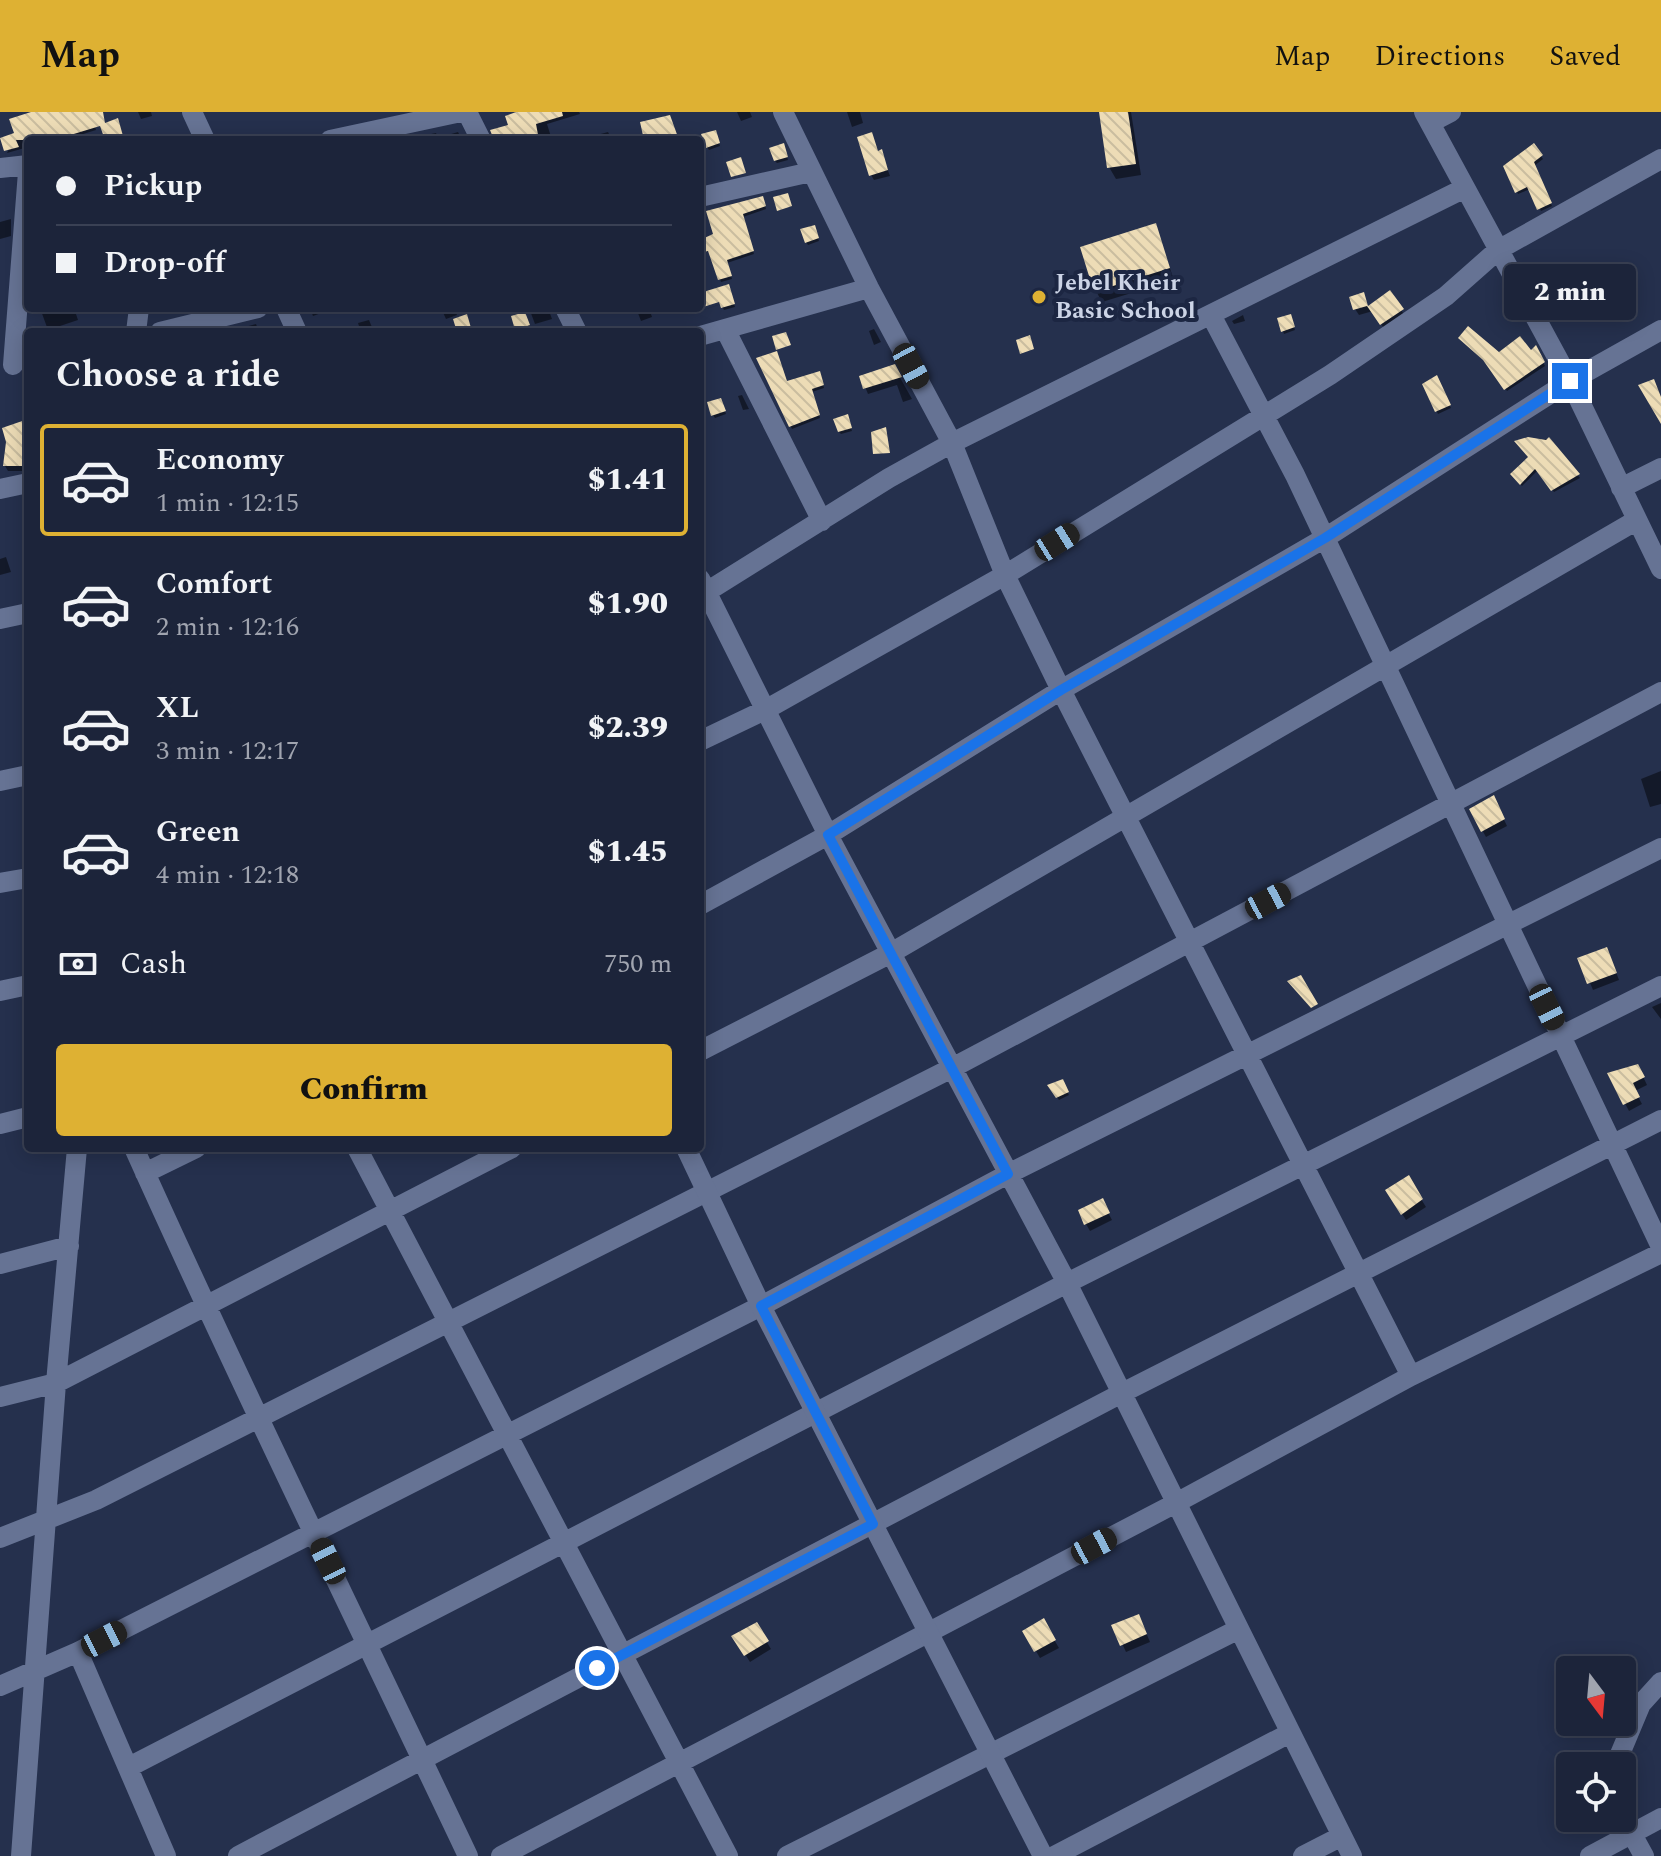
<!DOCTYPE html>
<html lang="en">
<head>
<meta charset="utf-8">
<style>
	:root { --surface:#1c243a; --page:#293045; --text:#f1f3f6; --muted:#a0a4af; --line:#3a4154; --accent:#deb133 }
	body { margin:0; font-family:Spectral,serif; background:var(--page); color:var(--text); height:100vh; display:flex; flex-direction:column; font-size:30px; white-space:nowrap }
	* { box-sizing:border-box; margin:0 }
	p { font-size:26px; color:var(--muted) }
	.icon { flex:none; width:44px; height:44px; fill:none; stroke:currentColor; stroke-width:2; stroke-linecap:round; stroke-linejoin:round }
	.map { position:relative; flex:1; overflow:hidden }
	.sheet { position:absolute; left:24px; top:216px; width:680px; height:824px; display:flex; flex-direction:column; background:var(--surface); border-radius:8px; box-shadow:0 4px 20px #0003,0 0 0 2px var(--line) }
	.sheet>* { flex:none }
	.guide { position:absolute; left:24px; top:24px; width:680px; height:176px; border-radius:8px; box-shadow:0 4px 20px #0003,0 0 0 2px var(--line); display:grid; align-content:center; height:176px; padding:0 32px; background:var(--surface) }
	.needle { width:52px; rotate:164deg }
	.fabs { position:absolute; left:1556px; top:1544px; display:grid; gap:16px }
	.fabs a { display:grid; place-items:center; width:80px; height:80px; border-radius:8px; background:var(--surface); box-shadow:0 4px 20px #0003,0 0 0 2px var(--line); font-size:40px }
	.end { position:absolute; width:36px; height:36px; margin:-18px; border:10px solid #1a73e8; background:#fff; box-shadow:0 0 0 4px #fff }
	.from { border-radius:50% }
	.bubble { position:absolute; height:56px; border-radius:8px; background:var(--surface); box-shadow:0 4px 20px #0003,0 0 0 2px var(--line); font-size:26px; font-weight:800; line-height:56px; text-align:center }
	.car { position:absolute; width:24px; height:48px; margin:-24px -12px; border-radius:10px; box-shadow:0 0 6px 2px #0007; background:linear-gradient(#222 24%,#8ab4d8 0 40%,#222 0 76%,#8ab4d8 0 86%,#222 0) }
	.guide b { display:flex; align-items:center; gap:28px; height:76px; font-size:30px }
	.guide b+b { border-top:2px solid var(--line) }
	.guide i { width:20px; height:20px; background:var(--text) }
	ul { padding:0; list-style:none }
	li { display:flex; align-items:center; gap:24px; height:112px; margin:0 16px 12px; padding:0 16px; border:4px solid transparent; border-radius:8px }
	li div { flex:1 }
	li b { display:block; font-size:30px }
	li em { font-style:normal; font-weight:800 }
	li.on { border-color:var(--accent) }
	li>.icon { width:72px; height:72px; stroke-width:1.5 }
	h2 { padding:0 32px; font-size:36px; line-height:96px }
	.pay { display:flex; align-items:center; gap:20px; height:88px; padding:0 32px; font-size:30px }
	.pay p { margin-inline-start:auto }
	.primary-button { display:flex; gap:16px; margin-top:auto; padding:16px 32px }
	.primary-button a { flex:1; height:92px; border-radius:8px; background:var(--accent); color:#111; font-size:32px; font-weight:800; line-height:92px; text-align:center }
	header { display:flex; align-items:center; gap:48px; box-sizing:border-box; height:112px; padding:0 40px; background:var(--accent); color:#111 }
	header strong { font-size:38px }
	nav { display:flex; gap:44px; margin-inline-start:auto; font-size:28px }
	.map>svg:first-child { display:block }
	.shadow { fill:#0007 }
	.building { fill:url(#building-back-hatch) }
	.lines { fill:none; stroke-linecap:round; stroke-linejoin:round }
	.minor { stroke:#667394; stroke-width:20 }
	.tertiary { stroke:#667394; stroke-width:20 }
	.route { stroke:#1a73e8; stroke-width:10 }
	.poi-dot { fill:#deb133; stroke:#1c2642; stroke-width:3 }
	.labels { text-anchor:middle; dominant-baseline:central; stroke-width:8; stroke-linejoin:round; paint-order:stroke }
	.poi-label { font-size:24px; font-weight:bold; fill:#ccd4e6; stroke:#1c2642; text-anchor:start }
</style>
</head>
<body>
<header>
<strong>Map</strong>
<nav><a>Map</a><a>Directions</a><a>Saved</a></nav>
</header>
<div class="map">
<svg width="1661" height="1744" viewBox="0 0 1661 1744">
	<defs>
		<pattern id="building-back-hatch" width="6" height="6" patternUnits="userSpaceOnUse" patternTransform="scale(2)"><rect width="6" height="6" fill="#eddcb6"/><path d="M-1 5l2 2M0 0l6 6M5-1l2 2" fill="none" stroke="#cabd9f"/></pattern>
	</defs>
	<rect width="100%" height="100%" fill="#25304d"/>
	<path class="shadow" d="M38,0h24l31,7 3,11 -32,10h-36v7l-21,6 9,-18z
		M138,0h13l1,4 -11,3z
		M519,0h60l1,2 -33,10 5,16h-56z
		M737,0h13l2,5 -11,4z
		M847,0h13l3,11 -11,4z
		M1101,0h30l10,63 -25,4 -7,-12z
		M118,11l5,16 -16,1 -5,-14z
		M458,20l4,8 -45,-3 19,-4 2,5z
		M608,20l4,8h-13l-2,-5z
		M242,22l2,6h-13l-1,-2z
		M716,23l4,11 -11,4 -2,-3z
		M1534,34l9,13 -9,7 18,40 -11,5 -11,-22 -12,5 -12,-27z
		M784,36l4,12 -11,3 -2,-2z
		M881,40l9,24 -16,4 -3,-5z
		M764,89l2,8 -23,8 11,37 -27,9 5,16 -11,3 -10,-29 -5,-2 10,-15 -7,-23z
		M11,107v17l-11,3v-17z
		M1155,114l19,54 -72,22 -6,-11z
		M815,118l4,11 -11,4 -2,-3z
		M729,177l6,18 -11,3 -3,-6 -26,9 34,-12 -2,-4 -27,9v-11z
		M1390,181l15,23 -20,14 -12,-19 -14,4 -4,-6 8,-14 5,13z
		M40,196h13l1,4 20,-4 4,12 -30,10z
		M310,196h12l2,4 -11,4z
		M441,196h13l3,7 -11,4z
		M529,196h19l4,11 -17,5z
		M636,196h13l3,9 -11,4z
		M1243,203l2,6 -11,3 -2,-3z
		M526,205l4,11 -11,4 -2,-3z
		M1291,207l4,11 -11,4 -1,-3z
		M369,208l5,12h-13l-3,-9z
		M256,212l3,8h-13l-1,-5z
		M874,217l7,13 -7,3 -5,-14z
		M1535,237l10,17 -38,25 -20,-28 11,-9 33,-1z
		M759,247l28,24 34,-7 3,12 -12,4 8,26 -28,11z
		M894,255l18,32 -9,3 -6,-17 -29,9 -7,-17z
		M1436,266l15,30 -13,6 -14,-30z
		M742,283l7,14 -6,1 -5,-14z
		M722,291l4,11 -11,4 -2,-3z
		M848,308l4,11 -11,3 -2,-2z
		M28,321v38h-20l-3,-5z
		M1548,327l32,39 -26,14 -16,-22 -16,16 -8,-9 16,-19 -12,-15z
		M6,445l5,15 -11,3v-16z
		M1661,659v33l-11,3 -9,-28z
		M1497,693l10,21 -21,11 -15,-27z
		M1610,844l9,24 -26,10 -13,-31z
		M1661,891v16l-9,-12z
		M1638,954l9,19 -12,6 7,13 -13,7 -19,-36z
		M1062,970l7,13 -10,5 -9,-14z
		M1408,1066l18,29 -20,13 -19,-30z
		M1102,1089l10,19 -22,11 -4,-7z
		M1043,1509l16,27 -19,10 -15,-26z
		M1142,1511l8,19 -24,10 -12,-26z
		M756,1512l15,25 -21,13 -16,-25z"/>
	<path class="building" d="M31,0h72l2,11 13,-5 5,18 -18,4 -5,-14 -46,14h-38l3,7 -15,4 -4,-13 14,-5 -5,-14z
		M516,0h46l1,4 -27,8 3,16h-45l-4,-10 18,-5 -3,-9z
		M1099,0h29l8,52 -29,4z
		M670,3l9,25h-35l-4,-18z
		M716,18l4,13 -14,5 -5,-14z
		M872,20l6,19 4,-2 6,21 -19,6 -12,-39z
		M784,31l4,14 -14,4 -5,-13z
		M1534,31l9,12 -9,7 18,41 -15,7 -10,-23 -12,6 -12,-27z
		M741,45l5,16 -15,4 -5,-15z
		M788,81l4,13 -15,5 -4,-14z
		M763,84l3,10 -23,8 11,37 -27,9 5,16 -14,4 -10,-29 -4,1 -4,-12 13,-6 -7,-23z
		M1156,111l14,45 -76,24 -14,-45z
		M815,113l4,13 -14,5 -5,-14z
		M729,172l6,20 -14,4 -2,-6 -19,6v-15z
		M1390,178l14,19 -24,16 -13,-19 -14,4 -4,-13 15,-5 4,14z
		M525,200l5,13 -15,5 -4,-14z
		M467,202l4,14 -14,4 -4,-13z
		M1291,202l4,13 -14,5 -4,-14z
		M1468,214l31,26 21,-16 11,14 5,-5 9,17 -41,28 -21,-30 -25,-22z
		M786,220l5,13 -15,5 -4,-14z
		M1030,223l4,14 -14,5 -4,-14z
		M777,239l10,30 33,-10 4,14 -12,4 8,26 -31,12 -33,-69z
		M895,252l7,13 -39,12 -4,-13z
		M1437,263l14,30 -16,7 -13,-28z
		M1654,267l7,18v27l-23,-39z
		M721,286l5,13 -15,5 -4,-14z
		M848,302l4,14 -14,4 -5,-13z
		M28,307v47h-25l3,-24 -4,-14z
		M886,315l4,26 -17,1 -2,-22z
		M1528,325l18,3 3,-3 31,37 -29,17 -16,-22 -15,16 -10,-11 18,-17 -14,-16z
		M1494,683l11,24 -24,13 -12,-23z
		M1607,835l10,26 -30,11 -10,-26z
		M1301,863l17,29 -7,4 -24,-27z
		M1638,952l7,13 -12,6 7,14 -17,8 -16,-32z
		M1063,967l6,13 -13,6 -9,-13z
		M1409,1063l14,24 -22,16 -16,-25z
		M1103,1086l7,15 -26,12 -6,-15z
		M1139,1502l8,20 -27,12 -9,-21z
		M1044,1506l12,22 -22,12 -12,-21z
		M757,1510l12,19 -25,15 -13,-20z"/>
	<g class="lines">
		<path class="minor" d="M467,0l14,28
			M1424,0l146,269 91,188
			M1430,11l21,-11
			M330,28l131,-28
			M0,56l28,-3
			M700,85l111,-25
			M565,196l12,24
			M1211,203l84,160 366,772
			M725,217l97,192
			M136,220l3,-24
			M160,220l98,-24
			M700,224l169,-48
			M13,253l15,-193
			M1621,376l40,-20
			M0,377l28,-6
			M700,467l128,256 239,448 285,573
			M700,484l189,-118 63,-35 513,-255
			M0,507l28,-6
			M700,629l65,-31 240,-135 325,-200 116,-79 52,-46 163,-91
			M0,669l28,-6
			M0,771l28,-5
			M700,793l128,-70 233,-145 264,-152 245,-157 91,-51
			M0,879l28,-6
			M700,939l191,-98 746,-433
			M0,1012l28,-7
			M134,1036c107,238 222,472 334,708
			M357,1036l371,708
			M145,1061l51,-25
			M0,1152l69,-18
			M1411,1264l250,-123
			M0,1285l56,-14 456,-235
			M0,1426l96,-38 856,-432 709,-376
			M78,1540l88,204
			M0,1574l78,-34 683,-346 247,-132 653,-326
			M1615,1654l26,-62 20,-22
			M129,1655l938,-484 594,-297
			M1622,1704l22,40
			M21,1744l35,-473 21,-235
			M238,1744l884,-463 539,-273
			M501,1744l675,-353 235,-127 -350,-686 -56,-115 -53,-132 -83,-155 -86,-176
			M787,1744l452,-227
			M1054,1744l236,-123
			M1303,1744l39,-20
			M1590,1744l71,-38"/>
		<path class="tertiary" d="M192,0l13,28
			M286,196l11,24
			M686,1036l75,158 282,550"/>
	</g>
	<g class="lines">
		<path class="route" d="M597,1556l276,-144 -112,-218 247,-132 -180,-339 233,-145 264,-152 245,-157"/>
	</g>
	<circle class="poi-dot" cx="1039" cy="185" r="8"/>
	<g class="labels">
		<g class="poi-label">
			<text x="1055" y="171">Jebel Kheir<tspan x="1055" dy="28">Basic School</tspan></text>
		</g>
	</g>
</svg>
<div class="fabs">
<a><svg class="needle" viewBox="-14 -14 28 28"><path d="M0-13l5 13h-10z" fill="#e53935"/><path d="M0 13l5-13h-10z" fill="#a0a4af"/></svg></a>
<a><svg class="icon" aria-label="locate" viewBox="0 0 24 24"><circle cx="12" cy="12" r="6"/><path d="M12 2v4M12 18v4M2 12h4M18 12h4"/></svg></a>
</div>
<i class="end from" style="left:597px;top:1556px"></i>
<i class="end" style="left:1570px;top:269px"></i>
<div class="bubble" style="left:1504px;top:152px;width:132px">2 min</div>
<i class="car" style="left:911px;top:254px;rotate:152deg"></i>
<i class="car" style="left:1057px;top:430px;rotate:58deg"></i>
<i class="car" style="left:1268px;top:789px;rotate:62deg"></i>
<i class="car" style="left:1547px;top:895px;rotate:154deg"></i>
<i class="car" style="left:1094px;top:1434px;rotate:62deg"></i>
<i class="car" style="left:328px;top:1449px;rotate:334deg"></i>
<i class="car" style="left:104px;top:1527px;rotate:63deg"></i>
<div class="guide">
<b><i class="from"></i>Pickup</b>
<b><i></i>Drop-off</b>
</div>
<section class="sheet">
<h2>Choose a ride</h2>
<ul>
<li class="on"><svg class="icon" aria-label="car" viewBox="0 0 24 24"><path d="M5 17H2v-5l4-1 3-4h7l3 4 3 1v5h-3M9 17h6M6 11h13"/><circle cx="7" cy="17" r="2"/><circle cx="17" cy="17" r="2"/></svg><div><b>Economy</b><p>1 min · 12:15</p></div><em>$1.41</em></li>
<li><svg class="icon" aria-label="car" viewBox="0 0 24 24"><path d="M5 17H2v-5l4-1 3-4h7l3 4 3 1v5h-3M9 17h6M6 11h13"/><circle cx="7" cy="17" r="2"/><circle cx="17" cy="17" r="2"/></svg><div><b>Comfort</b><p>2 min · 12:16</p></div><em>$1.90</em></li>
<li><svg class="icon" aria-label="car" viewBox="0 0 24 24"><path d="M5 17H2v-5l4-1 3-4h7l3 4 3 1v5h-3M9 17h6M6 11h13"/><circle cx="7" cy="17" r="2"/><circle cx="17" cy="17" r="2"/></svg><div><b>XL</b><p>3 min · 12:17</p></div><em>$2.39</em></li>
<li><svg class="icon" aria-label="car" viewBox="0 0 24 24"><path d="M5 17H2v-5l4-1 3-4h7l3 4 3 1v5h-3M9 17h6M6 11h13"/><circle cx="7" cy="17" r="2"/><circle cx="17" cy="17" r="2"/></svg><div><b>Green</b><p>4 min · 12:18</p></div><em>$1.45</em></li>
</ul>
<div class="pay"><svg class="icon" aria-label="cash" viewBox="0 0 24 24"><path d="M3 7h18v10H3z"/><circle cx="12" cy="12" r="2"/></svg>Cash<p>750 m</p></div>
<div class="primary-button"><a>Confirm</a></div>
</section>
</div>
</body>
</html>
